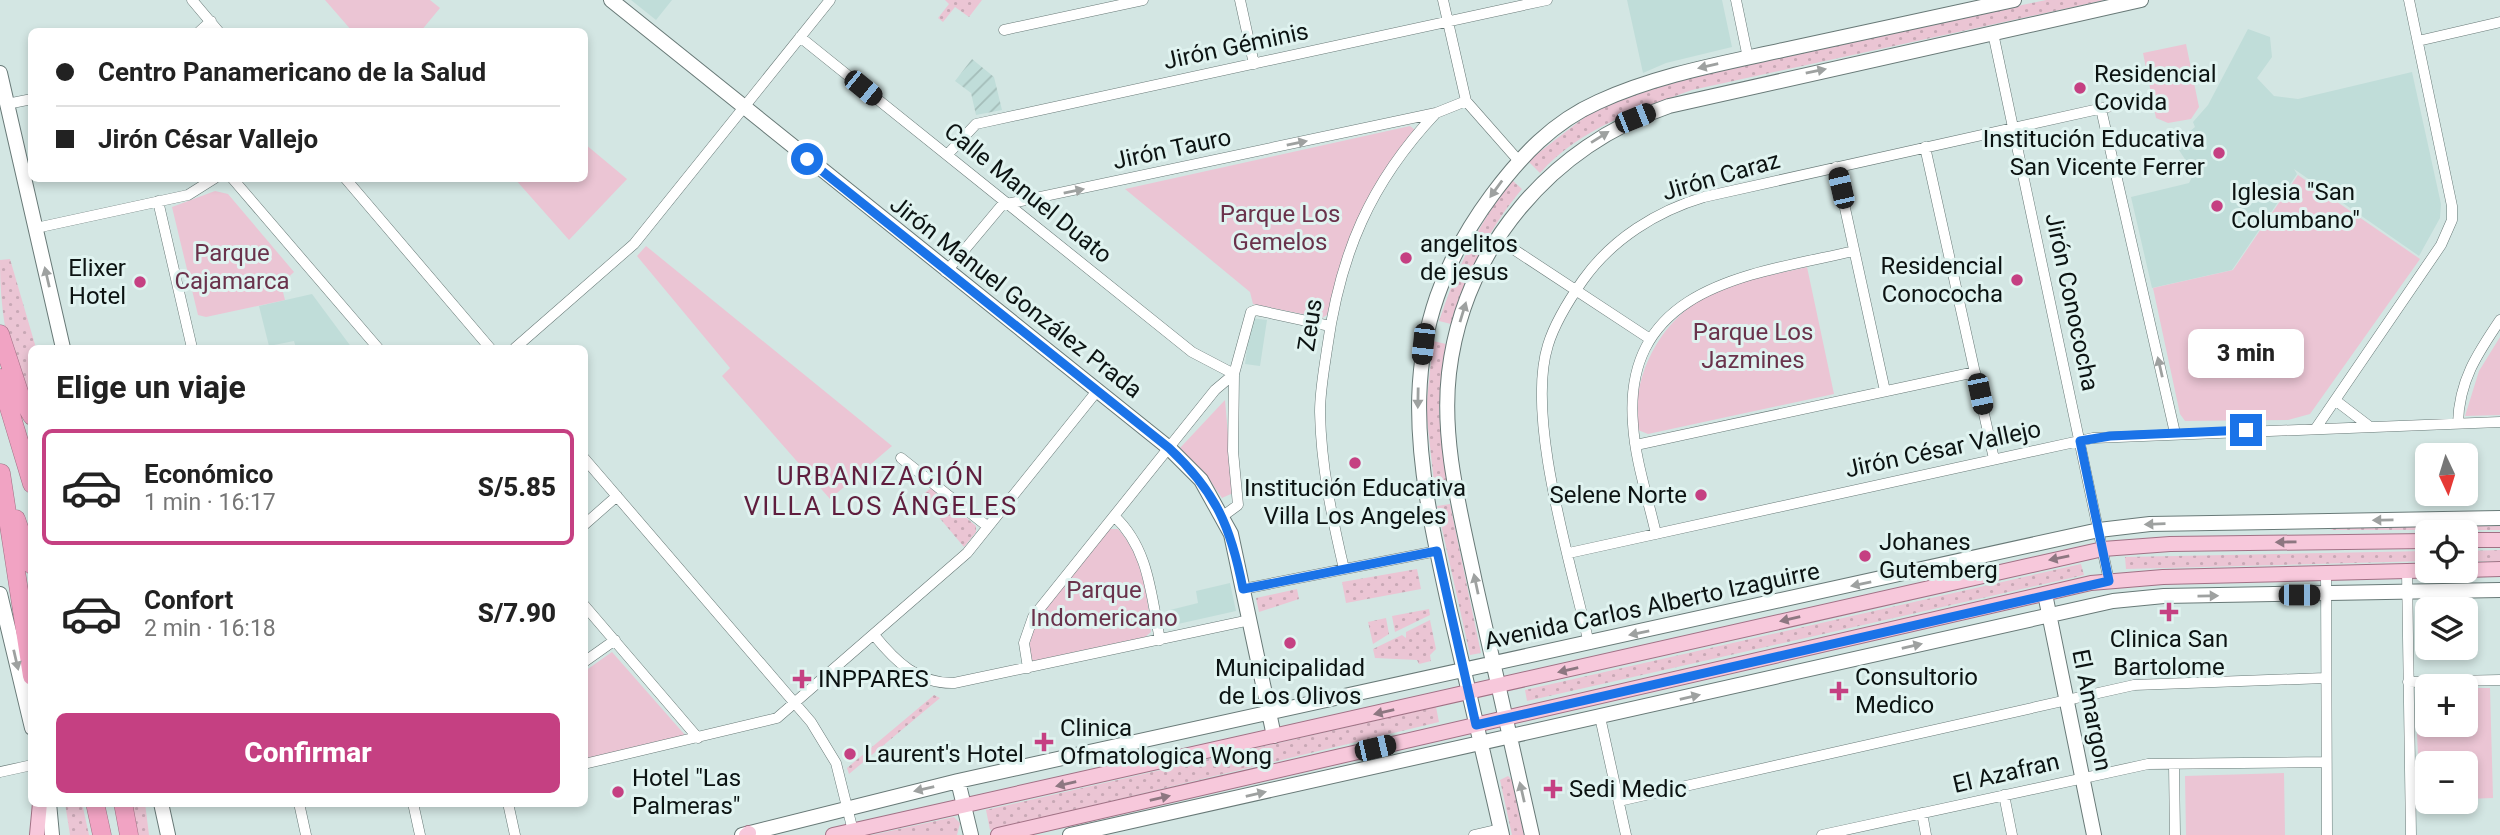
<!DOCTYPE html>
<html lang="es">
<head>
<meta charset="utf-8">
<style>
	:root { --surface:#fff; --page:#f2f2f2; --text:#222; --muted:#767676; --line:#e0e0e0; --accent:#c54082 }
	body { margin:0; font-family:Roboto,sans-serif; background:var(--page); color:var(--text); height:100vh; display:flex; flex-direction:column; font-size:26px; white-space:nowrap }
	* { box-sizing:border-box; margin:0 }
	p { font-size:23px; color:var(--muted) }
	.icon { flex:none; width:38px; height:38px; fill:none; stroke:currentColor; stroke-width:2; stroke-linecap:round; stroke-linejoin:round }
	.map { position:relative; flex:1; overflow:hidden }
	.details { position:absolute; left:28px; top:345px; width:560px; height:462px; display:flex; flex-direction:column; background:var(--surface); border-radius:10px; box-shadow:0 4px 10px #0003 }
	.details>* { flex:none }
	.guide { position:absolute; left:28px; top:28px; width:560px; height:154px; border-radius:10px; box-shadow:0 4px 10px #0003; display:grid; align-content:center; height:154px; padding:0 28px; background:var(--surface) }
	.needle { width:46px; rotate:176deg }
	.fabs { position:absolute; left:2415px; top:443px; display:grid; gap:14px }
	.fabs a { display:grid; place-items:center; width:63px; height:63px; border-radius:10px; background:var(--surface); box-shadow:0 4px 10px #0003; font-size:35px }
	.end { position:absolute; width:32px; height:32px; margin:-16px; border:9px solid #1a73e8; background:#fff; box-shadow:0 0 0 4px #fff }
	.from { border-radius:50% }
	.bubble { position:absolute; height:49px; border-radius:10px; background:var(--surface); box-shadow:0 4px 10px #0003; font-size:23px; font-weight:800; line-height:49px; text-align:center }
	.car { position:absolute; width:21px; height:42px; margin:-21px -10px; border-radius:9px; box-shadow:0 0 5px 2px #0007; background:linear-gradient(#222 24%,#8ab4d8 0 40%,#222 0 76%,#8ab4d8 0 86%,#222 0) }
	.guide b { display:flex; align-items:center; gap:24px; height:66px; font-size:26px }
	.guide b+b { border-top:2px solid var(--line) }
	.guide i { width:18px; height:18px; background:var(--text) }
	ul { padding:0; list-style:none }
	li { display:flex; align-items:center; gap:21px; height:116px; margin:0 14px 10px; padding:0 14px; border:4px solid transparent; border-radius:10px }
	li div { flex:1 }
	li b { display:block; font-size:26px }
	li em { font-style:normal; font-weight:800 }
	li.current { border-color:var(--accent) }
	li>.icon { width:63px; height:63px; stroke-width:1.5 }
	h2 { padding:0 28px; font-size:32px; line-height:84px }
	.primary-button { display:flex; gap:14px; margin-top:auto; padding:14px 28px }
	.primary-button a { flex:1; height:80px; border-radius:10px; background:var(--accent); color:#fff; font-size:28px; font-weight:800; line-height:80px; text-align:center }
	.map>svg:first-child { display:block }
	.built { fill:#c0ddd9 }
	.industrial { fill:url(#industrial-furrows) }
	.grass { fill:url(#grass-dots) }
	.park { fill:#ebc5d4 }
	.lines { fill:none; stroke-linecap:round; stroke-linejoin:round }
	.street-casing { stroke:#687977; stroke-width:11 }
	.secondary-casing { stroke:#687977; stroke-width:16 }
	.primary-casing { stroke:#a17185; stroke-width:16 }
	.highway-casing { stroke:#a17185; stroke-width:19 }
	.street { stroke:#fff; stroke-width:10 }
	.secondary { stroke:#fff; stroke-width:14 }
	.primary { stroke:#f7c8db; stroke-width:14 }
	.highway { stroke:#f1a3c3; stroke-width:18 }
	.oneway { fill:#9ea1a0 }
	.oneway2 { fill:#8d7781 }
	.route { stroke:#1a73e8; stroke-width:9 }
	.poi-dot { fill:#c54082; stroke:#e0f3f0; stroke-width:2.5 }
	.labels { text-anchor:middle; dominant-baseline:central; stroke-width:6; stroke-linejoin:round; paint-order:stroke }
	.street-label { font-size:24px; fill:#0c1312; stroke:#e0f3f0 }
	.poi-label { font-size:24px; fill:#0c1312; stroke:#e0f3f0; text-anchor:start }
	.park-label { font-size:24px; fill:#6a324b; stroke:#e0f3f0 }
	.neighbourhood-label { font-size:26px; letter-spacing:2px; fill:#5f1e3e; stroke:#e0f3f0 }
</style>
</head>
<body>
<div class="map">
<svg width="2500" height="835" viewBox="0 0 2500 835">
	<defs>
		<pattern id="industrial-furrows" width="10" height="10" patternUnits="userSpaceOnUse" patternTransform="scale(1.75)"><rect width="10" height="10" fill="#c0ddd9"/><path d="M-1 1l2-2M0 10L10 0M9 11l2-2" fill="none" stroke="#a4bdb9"/></pattern>
		<pattern id="grass-dots" width="8" height="8" patternUnits="userSpaceOnUse" patternTransform="scale(1.75)"><rect width="8" height="8" fill="#ebc5d4"/><path d="M2 2h.1M6 6h.1" fill="none" stroke="#c8a8b5" stroke-width="1.8" stroke-linecap="round"/></pattern>
	</defs>
	<rect width="100%" height="100%" fill="#d3e6e3"/>
	<path class="built" d="M631,0h41l-16,20z
		M1627,0h95l10,47 -66,16 -23,10z
		M2248,29l22,8 2,20 -15,21 17,18 24,3 114,-27 29,132 -1,14 -21,38 -125,-87 3,5 -65,96 -80,18 -21,-91 58,-14 5,-10 -19,-29 20,-17 -2,-5 15,-17z
		M312,294l40,54h-56l-2,-7 -25,5 -10,-40z
		M1251,318l16,2 -7,46 -15,-2z
		M1230,583l6,28 -67,15 -3,-15 32,-8 -2,-12z"/>
	<path class="industrial" d="M972,59l22,18 8,33 -26,5 -5,-22 -16,-12z"/>
	<path class="grass" d="M945,0h37l-13,17 -14,-10 -12,15 -5,-4 11,-14z
		M2046,0h59l-413,90c-56,20 -111,38 -152,83l-12,-12 58,-45 46,-22 48,-16z
		M1512,180l10,9c-34,40 -55,86 -71,135l-12,-3c17,-52 40,-98 73,-141z
		M10,259l26,89h-4l-1,47c-26,-36 -31,-92 -31,-135z
		M1433,341l13,3 -7,66 8,78 -12,3 -9,-81z
		M931,488l45,38v6l-12,15 -43,-51z
		M1450,504l31,149 -11,2 -33,-149z
		M2500,525v5h-168l-3,-3z
		M2500,550v11h-34v-10z
		M2427,551v10l-301,8 -1,-12z
		M2081,564l3,11 -557,126 -2,-11z
		M1417,569l4,20 -75,14 -4,-21z
		M1297,589l2,10 -40,13 -3,-14z
		M1429,609l1,6 -35,17 -3,-16z
		M1386,618l3,16 -16,10 -5,-22z
		M1430,620l6,29 -6,6 1,6 -12,3 -2,-4 -42,-2 -2,-9 29,-14 4,3v-6z
		M934,695l6,3 -91,76 -2,-6z
		M1436,707l3,15 -449,108 -4,-20z
		M1508,776l4,4 13,55h-13l-12,-55z
		M65,803h17l7,32h-19z
		M130,803h15l4,32h-11z
		M954,817l6,6 -3,12h-85z"/>
	<path class="park" d="M325,0h105l10,8 -19,23h-69z
		M2186,44l13,63 -8,12 -23,4 -12,-5 -13,-65z
		M1410,126l5,4c-43,54 -72,118 -88,185l-5,3 -69,-14 -3,-12 -125,-103z
		M585,144l42,35 -58,61 -54,-61 69,-1z
		M2298,175l122,84 -110,155 -22,6 -103,1 -5,-7 -27,-126 80,-18z
		M215,191l13,3 66,78 -13,12 4,16 -79,17 -8,-2 -26,-108z
		M646,246l246,200 -62,53 -108,-123 8,-8 -93,-112z
		M1807,267l27,127 -186,40 -10,-4c-8,-54 23,-110 70,-135 30,-16 66,-20 99,-28z
		M2500,337v78l-35,1 14,-45z
		M1225,400l8,93 -11,5 -18,-26 -24,-24z
		M1110,529h8c24,25 30,69 33,103l-6,5 -112,24c-21,-29 58,-109 77,-132z
		M612,652l73,83 -100,24v-88z
		M2415,688h12v36h39v-36h24l3,110 -27,1v-36h-39v37h-7z
		M2284,773l1,62h-99l-1,-59z"/>
	<g class="lines">
		<g class="street-casing">
			<path id="street" d="M192,0l27,32
				M1240,0l14,64
				M1443,0l23,101 52,59
				M1736,0l12,58
				M1004,30l139,-30
				M199,32l12,-11
				M1993,33l116,548
				M800,37l392,315 42,22 -19,16 -182,227 -9,26 4,25
				M2418,41l82,-19
				M7,104l25,-5
				M2101,109l74,324
				M1925,147l69,312
				M947,155l29,-31 571,-124
				M1836,167l49,224
				M232,178l146,170
				M345,178l145,170
				M158,201l34,147
				M36,228l152,-33 27,-17
				M1498,239l152,100
				M946,272l56,-67 434,-92 30,-12
				M515,348l119,-104 196,-244
				M2335,400l34,26
				M2458,423c1,-42 19,-69 42,-103
				M2316,428l125,-183 11,-25v-14l-43,-206
				M1636,445l339,-73
				M584,458l227,264 25,41 17,68
				M901,458l86,68
				M1114,516c35,32 37,79 46,124
				M1223,516l15,-11 -5,-54 1,-77 17,-62 5,-2 74,16
				M584,525l33,-29
				M1656,534c-8,-36 -21,-74 -23,-110 -11,-139 121,-150 221,-173
				M1569,553l524,-115 407,-16
				M1344,569c-12,-51 -23,-103 -24,-157 0,-21 4,-42 7,-63 13,-95 43,-166 109,-236
				M2407,571l4,264
				M2326,573l1,262
				M1243,589l194,-38
				M584,605l114,133
				M874,635c21,26 44,49 80,48l296,-63
				M1589,644c-17,-77 -64,-226 -41,-299 7,-23 21,-45 35,-65 29,-41 74,-69 121,-83l435,-97
				M584,662l31,-22
				M2408,682l92,-2
				M1600,717l26,118
				M584,764l193,-46 190,-165 130,-162
				M2174,764l1,71
				M0,772l32,-7
				M2004,795l8,40
				M1619,801l515,-116 191,-7
				M299,803l7,32
				M413,803l7,32
				M508,803l7,32
				M1922,813l4,22
				M1474,835l26,-6
				M1822,835l326,-71 178,-2"/>
		</g>
		<g class="secondary-casing">
			<path id="secondary" d="M611,0l558,448 32,32 30,54 43,202
				M0,73l63,275
				M0,594l32,134
				M2045,594l49,241
				M958,781l13,54
				M49,803l3,32
				M161,803l7,32
				M742,835l216,-54 1141,-251 51,-6 350,-6
				M1070,835l1043,-234 51,-5 336,-6
				M1502,835c-17,-75 -35,-150 -52,-224 -35,-157 -61,-277 42,-416 29,-39 61,-73 106,-93 59,-27 122,-38 185,-52 77,-17 154,-33 231,-50
				M1532,835c-19,-84 -38,-169 -57,-253 -14,-68 -34,-139 -26,-209 15,-125 102,-227 220,-267l472,-106"/>
		</g>
		<g class="primary-casing">
			<path id="primary" d="M2466,540h34
				M2466,570l34,-1
				M37,835l3,-32
				M746,835l3,-2
				M833,835l1270,-286 67,-5 257,-3
				M998,835l1093,-252 72,-6 284,-7"/>
		</g>
		<g class="highway-casing">
			<path id="highway" d="M0,334l20,61 12,21
				M0,378l32,106
				M1,473l31,203
				M16,519l16,46
				M95,803l7,32
				M123,803l6,32"/>
		</g>
		<use href="#street" class="street"/>
		<use href="#secondary" class="secondary"/>
		<use href="#primary" class="primary"/>
		<use href="#highway" class="highway"/>
	</g>
	<defs><path id="oneway-solid" d="M-6-.8H1V-3.2L6.5 0L1 3.2V.8H-6Z" transform="scale(1.75)"/></defs>
	<g class="oneway">
		<use href="#oneway-solid" transform="translate(1708 66) rotate(167)"/>
		<use href="#oneway-solid" transform="translate(1816 71) rotate(-12)"/>
		<use href="#oneway-solid" transform="translate(1600 137) rotate(-32)"/>
		<use href="#oneway-solid" transform="translate(1297 143) rotate(-12)"/>
		<use href="#oneway-solid" transform="translate(1496 189) rotate(126)"/>
		<use href="#oneway-solid" transform="translate(1074 191) rotate(-11)"/>
		<use href="#oneway-solid" transform="translate(47 277) rotate(-103)"/>
		<use href="#oneway-solid" transform="translate(1463 312) rotate(-73)"/>
		<use href="#oneway-solid" transform="translate(2160 367) rotate(-103)"/>
		<use href="#oneway-solid" transform="translate(1418 398) rotate(91)"/>
		<use href="#oneway-solid" transform="translate(2383 520) rotate(179)"/>
		<use href="#oneway-solid" transform="translate(2155 524) rotate(178)"/>
		<use href="#oneway-solid" transform="translate(1476 584) rotate(-102)"/>
		<use href="#oneway-solid" transform="translate(1861 584) rotate(168)"/>
		<use href="#oneway-solid" transform="translate(2208 596) rotate(-1)"/>
		<use href="#oneway-solid" transform="translate(1639 633) rotate(168)"/>
		<use href="#oneway-solid" transform="translate(1912 646) rotate(-13)"/>
		<use href="#oneway-solid" transform="translate(16 660) rotate(77)"/>
		<use href="#oneway-solid" transform="translate(1690 697) rotate(-13)"/>
		<use href="#oneway-solid" transform="translate(924 789) rotate(167)"/>
		<use href="#oneway-solid" transform="translate(1522 792) rotate(-103)"/>
		<use href="#oneway-solid" transform="translate(1256 794) rotate(-13)"/>
	</g>
	<g class="oneway2">
		<use href="#oneway-solid" transform="translate(2286 542) rotate(179)"/>
		<use href="#oneway-solid" transform="translate(2059 558) rotate(168)"/>
		<use href="#oneway-solid" transform="translate(1790 619) rotate(167)"/>
		<use href="#oneway-solid" transform="translate(1568 670) rotate(167)"/>
		<use href="#oneway-solid" transform="translate(1384 712) rotate(167)"/>
		<use href="#oneway-solid" transform="translate(1066 784) rotate(167)"/>
		<use href="#oneway-solid" transform="translate(1160 798) rotate(-13)"/>
	</g>
	<g class="lines">
		<path class="route" d="M807,159l362,289c47,44 62,79 74,141l194,-38 39,174 633,-144 -29,-140 30,-5 136,-6"/>
	</g>
	<g class="poi-dot">
		<circle cx="2080" cy="88" r="7"/>
		<circle cx="2219" cy="153" r="7"/>
		<circle cx="2217" cy="206" r="7"/>
		<circle cx="1406" cy="258" r="7"/>
		<circle cx="2017" cy="280" r="7"/>
		<circle cx="140" cy="282" r="7"/>
		<circle cx="1355" cy="463" r="7"/>
		<circle cx="1701" cy="495" r="7"/>
		<circle cx="1865" cy="556" r="7"/>
		<path d="M2165.5 601.5h7v7h7v7h-7v7h-7v-7h-7v-7h7z"/>
		<circle cx="1290" cy="643" r="7"/>
		<path d="M798.5 668.5h7v7h7v7h-7v7h-7v-7h-7v-7h7z"/>
		<path d="M1835.5 680.5h7v7h7v7h-7v7h-7v-7h-7v-7h7z"/>
		<path d="M1040.5 731.5h7v7h7v7h-7v7h-7v-7h-7v-7h7z"/>
		<circle cx="850" cy="754" r="7"/>
		<path d="M1549.5 778.5h7v7h7v7h-7v7h-7v-7h-7v-7h7z"/>
		<circle cx="618" cy="792" r="7"/>
	</g>
	<g class="labels">
		<g class="street-label">
			<text transform="translate(1236 46) rotate(-12)">Jirón Géminis</text>
			<text transform="translate(1172 149) rotate(-12)">Jirón Tauro</text>
			<text transform="translate(1721 176) rotate(-16)">Jirón Caraz</text>
			<text transform="translate(1028 193) rotate(39)">Calle Manuel Duato</text>
			<text transform="translate(1016 297) rotate(38)">Jirón Manuel González Prada</text>
			<text transform="translate(2072 302) rotate(78)">Jirón Conococha</text>
			<text transform="translate(1310 325) rotate(-81)">Zeus</text>
			<text transform="translate(1943 449) rotate(-12)">Jirón César Vallejo</text>
			<text transform="translate(1652 606) rotate(-12)">Avenida Carlos Alberto Izaguirre</text>
			<text transform="translate(2092 710) rotate(79)">El Amargon</text>
			<text transform="translate(2006 773) rotate(-13)">El Azafran</text>
		</g>
		<g class="poi-label">
			<text x="2094" y="74">Residencial<tspan x="2094" dy="28">Covida</tspan></text>
			<text x="2205" y="139" text-anchor="end">Institución Educativa<tspan x="2205" dy="28">San Vicente Ferrer</tspan></text>
			<text x="2231" y="192">Iglesia "San<tspan x="2231" dy="28">Columbano"</tspan></text>
			<text x="1420" y="244">angelitos<tspan x="1420" dy="28">de jesus</tspan></text>
			<text x="2003" y="266" text-anchor="end">Residencial<tspan x="2003" dy="28">Conococha</tspan></text>
			<text x="126" y="268" text-anchor="end">Elixer<tspan x="126" dy="28">Hotel</tspan></text>
			<text x="1355" y="488" text-anchor="middle">Institución Educativa<tspan x="1355" dy="28">Villa Los Angeles</tspan></text>
			<text x="1687" y="495" text-anchor="end">Selene Norte</text>
			<text x="1879" y="542">Johanes<tspan x="1879" dy="28">Gutemberg</tspan></text>
			<text x="2169" y="639" text-anchor="middle">Clinica San<tspan x="2169" dy="28">Bartolome</tspan></text>
			<text x="1290" y="668" text-anchor="middle">Municipalidad<tspan x="1290" dy="28">de Los Olivos</tspan></text>
			<text x="1855" y="677">Consultorio<tspan x="1855" dy="28">Medico</tspan></text>
			<text x="818" y="679">INPPARES</text>
			<text x="1060" y="728">Clinica<tspan x="1060" dy="28">Ofmatologica Wong</tspan></text>
			<text x="864" y="754">Laurent's Hotel</text>
			<text x="632" y="778">Hotel "Las<tspan x="632" dy="28">Palmeras"</tspan></text>
			<text x="1569" y="789">Sedi Medic</text>
		</g>
		<g class="park-label">
			<text x="1280" y="214">Parque Los<tspan x="1280" dy="28">Gemelos</tspan></text>
			<text x="232" y="253">Parque<tspan x="232" dy="28">Cajamarca</tspan></text>
			<text x="1753" y="332">Parque Los<tspan x="1753" dy="28">Jazmines</tspan></text>
			<text x="1104" y="590">Parque<tspan x="1104" dy="28">Indomericano</tspan></text>
		</g>
		<g class="neighbourhood-label">
			<text x="881" y="476">URBANIZACIÓN<tspan x="881" dy="30">VILLA LOS ÁNGELES</tspan></text>
		</g>
	</g>
</svg>
<div class="fabs">
<a><svg class="needle" viewBox="-14 -14 28 28"><path d="M0-13l5 13h-10z" fill="#e53935"/><path d="M0 13l5-13h-10z" fill="#767676"/></svg></a>
<a><svg class="icon" aria-label="locate" viewBox="0 0 24 24"><circle cx="12" cy="12" r="6"/><path d="M12 2v4M12 18v4M2 12h4M18 12h4"/></svg></a>
<a><svg class="icon" aria-label="layers" viewBox="0 0 24 24"><path d="M12 4l9 5-9 5-9-5zM3 14l9 5 9-5"/></svg></a>
<a>+</a>
<a>−</a>
</div>
<i class="end from" style="left:807px;top:159px"></i>
<i class="end" style="left:2246px;top:430px"></i>
<div class="bubble" style="left:2188px;top:329px;width:116px">3 min</div>
<i class="car" style="left:863px;top:88px;rotate:129deg"></i>
<i class="car" style="left:1635px;top:118px;rotate:68deg"></i>
<i class="car" style="left:1841px;top:188px;rotate:347deg"></i>
<i class="car" style="left:1423px;top:344px;rotate:186deg"></i>
<i class="car" style="left:1980px;top:394px;rotate:168deg"></i>
<i class="car" style="left:2299px;top:595px;rotate:90deg"></i>
<i class="car" style="left:1375px;top:748px;rotate:77deg"></i>
<div class="guide">
<b><i class="from"></i>Centro Panamericano de la Salud</b>
<b><i></i>Jirón César Vallejo</b>
</div>
<section class="details">
<h2>Elige un viaje</h2>
<ul>
<li class="current"><svg class="icon" aria-label="car" viewBox="0 0 24 24"><path d="M5 17H2v-5l4-1 3-4h7l3 4 3 1v5h-3M9 17h6M6 11h13"/><circle cx="7" cy="17" r="2"/><circle cx="17" cy="17" r="2"/></svg><div><b>Económico</b><p>1 min · 16:17</p></div><em>S/5.85</em></li>
<li><svg class="icon" aria-label="car" viewBox="0 0 24 24"><path d="M5 17H2v-5l4-1 3-4h7l3 4 3 1v5h-3M9 17h6M6 11h13"/><circle cx="7" cy="17" r="2"/><circle cx="17" cy="17" r="2"/></svg><div><b>Confort</b><p>2 min · 16:18</p></div><em>S/7.90</em></li>
</ul>
<div class="primary-button"><a>Confirmar</a></div>
</section>
</div>
</body>
</html>
